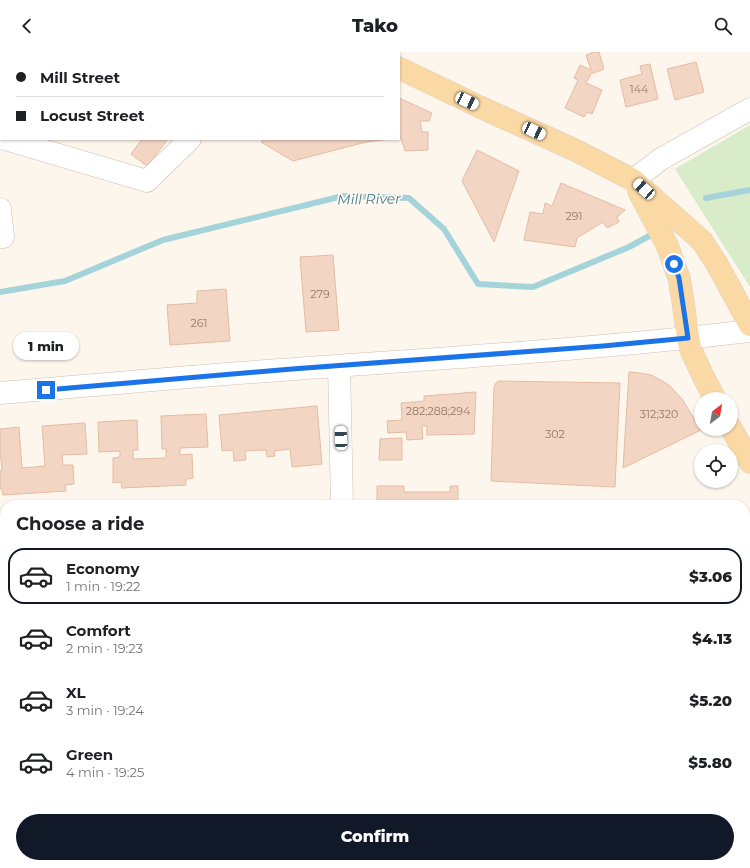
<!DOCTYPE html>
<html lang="en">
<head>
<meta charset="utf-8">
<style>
	:root { --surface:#fff; --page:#f2f2f2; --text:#202124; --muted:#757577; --line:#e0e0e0; --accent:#111827 }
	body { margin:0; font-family:Montserrat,sans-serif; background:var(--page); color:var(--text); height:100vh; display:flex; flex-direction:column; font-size:15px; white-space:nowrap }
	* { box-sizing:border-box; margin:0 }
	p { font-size:13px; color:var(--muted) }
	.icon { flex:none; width:22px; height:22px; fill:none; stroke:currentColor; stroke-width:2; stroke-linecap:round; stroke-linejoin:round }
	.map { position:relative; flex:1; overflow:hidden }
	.sheet { position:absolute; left:0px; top:448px; width:750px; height:368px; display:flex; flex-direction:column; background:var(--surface); border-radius:16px 16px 0 0; box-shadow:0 1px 3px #0004 }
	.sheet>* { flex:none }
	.banner { position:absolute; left:0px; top:0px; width:400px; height:88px; box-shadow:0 1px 3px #0004; display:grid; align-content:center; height:88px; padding:0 16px; background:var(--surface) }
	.needle { width:26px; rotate:31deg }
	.controls { position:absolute; left:694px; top:340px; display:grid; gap:8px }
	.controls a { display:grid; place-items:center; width:44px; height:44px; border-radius:50%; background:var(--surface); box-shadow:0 1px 3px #0004; font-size:20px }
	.end { position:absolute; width:18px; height:18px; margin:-9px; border:5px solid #1a73e8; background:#fff; box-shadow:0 0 0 2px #fff }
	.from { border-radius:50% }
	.bubble { position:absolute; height:28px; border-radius:14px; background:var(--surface); box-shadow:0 1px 3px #0004; font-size:13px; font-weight:800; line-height:28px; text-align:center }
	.car { position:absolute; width:12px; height:24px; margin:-12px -6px; border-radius:5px; box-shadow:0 0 3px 1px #0007; background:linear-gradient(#fff 24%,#345 0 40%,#fff 0 76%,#345 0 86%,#fff 0) }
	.banner b { display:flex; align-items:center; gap:14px; height:38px; font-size:15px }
	.banner b+b { border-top:1px solid var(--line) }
	.banner i { width:10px; height:10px; background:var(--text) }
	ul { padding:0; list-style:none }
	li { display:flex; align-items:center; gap:12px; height:56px; margin:0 8px 6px; padding:0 8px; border:2px solid transparent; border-radius:16px }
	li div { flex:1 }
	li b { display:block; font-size:15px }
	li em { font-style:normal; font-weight:800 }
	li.active { border-color:var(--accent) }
	li>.icon { width:36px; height:36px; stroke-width:1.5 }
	h2 { padding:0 16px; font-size:18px; line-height:48px }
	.action { display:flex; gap:8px; margin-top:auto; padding:8px 16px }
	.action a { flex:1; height:46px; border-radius:24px; background:var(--accent); color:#fff; font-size:16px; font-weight:800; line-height:46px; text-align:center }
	header { display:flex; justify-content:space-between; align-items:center; height:52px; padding:0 16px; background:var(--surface); font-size:18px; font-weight:800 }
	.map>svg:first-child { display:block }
	.green { fill:#d8ecc9 }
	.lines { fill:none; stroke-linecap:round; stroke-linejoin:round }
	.stream { stroke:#a5d3da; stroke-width:6 }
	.building { fill:#f3d5c3; stroke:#e6bba3 }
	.minor-casing { stroke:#d1beb0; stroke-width:23 }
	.major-casing { stroke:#dad1cd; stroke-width:23 }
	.minor { stroke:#fff; stroke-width:22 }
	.major { stroke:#fbd9a5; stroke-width:22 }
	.route { stroke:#1a73e8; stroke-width:5 }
	.labels { text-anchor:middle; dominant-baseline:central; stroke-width:3.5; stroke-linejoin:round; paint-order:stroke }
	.number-label { font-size:11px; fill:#987a6a }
	.water-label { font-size:14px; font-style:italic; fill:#437c86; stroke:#fffaf3 }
</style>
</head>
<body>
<header><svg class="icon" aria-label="back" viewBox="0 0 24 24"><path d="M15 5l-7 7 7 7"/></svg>Tako<svg class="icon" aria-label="search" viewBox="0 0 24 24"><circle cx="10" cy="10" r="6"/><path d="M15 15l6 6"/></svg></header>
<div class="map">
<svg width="750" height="816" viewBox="0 0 750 816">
	<rect width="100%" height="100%" fill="#fdf6ec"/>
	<path class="green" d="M750,73v162l-75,-118z"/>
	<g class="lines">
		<path class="stream" d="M706,146l44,-8
			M0,240l65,-11 98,-41 180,-44 66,2 35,31 34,55 55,3 96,-40 22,-12"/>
	</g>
	<path class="building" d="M83,0h51l1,1h-53z
		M594,0h5l5,17 -13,5 -5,9 16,7 -10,24 -5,-2 -3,5 -19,-9 13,-28 -4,-2 6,-13 11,5 -5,-15z
		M696,10l8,30 -29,8 -8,-31z
		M650,12l8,35 -32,8 -6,-27 22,-6 -2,-8z
		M399,46l33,15 -3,8h-9l2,11h6v18l-23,1 -4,-13h-2z
		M142,87h26l-21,27 -16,-12z
		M264,87h125l-23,3 -73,19 -32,-19z
		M477,98l42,21 -25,71 -32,-61z
		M561,131l64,27 -8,7 2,5 -12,6 -4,-6 -26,16 -2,9 -51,-7 6,-28 13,2 2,-11 7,3z
		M333,203l6,75 -33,2 -6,-75z
		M226,237l4,52 -60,4 -3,-40 30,-2v-12z
		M629,320l11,1 11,2 10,5 9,6 12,13 19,31 -78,38z
		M498,329l122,2 -5,104 -124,-6 3,-94 2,-4z
		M476,340l-2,42 -47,1v-9h-5l1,13 -16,1 -1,-8 -18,1 -1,-12 15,-1 -1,-17 23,-2v-5z
		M317,354l5,58 -30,3 -2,-18 -16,2 1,5 -8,1 -1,-7 -21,1 1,9 -12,1 -1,-11 -11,1 -3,-36z
		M206,362l2,33 -28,1v7l12,-1 1,24 -7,1v6l-64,3 -1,-6 -8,1v-25l7,-1v-6l-21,1 -1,-30 39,-2 1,30h-5v9l33,-1v-9h-4l-1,-33z
		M85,371l2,31 -25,1 1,10h10l1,19 -9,1 1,6 -63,4 -1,-6h-2v-18l2,-1 -1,-11h-1v-30l19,-2 3,41 23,-2 -3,-40z
		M402,386v22h-23l1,-21z
		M377,434h27v6h46v-6h8v19h-81z
		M745,471h5v34h-5z
		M0,512h5v31h-5z
		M745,572h5v33h-5z
		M0,664h5v46h-5z
		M745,664h3l-1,4h3v25h-5z
		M745,710h4l-1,19h-3z
		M52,811h28v2l-28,1z
		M155,811h18l1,5h-18z
		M251,811h19v5h-19z
		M341,811h49v5h-54v-2h5z"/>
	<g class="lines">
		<g class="minor-casing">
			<path id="minor" d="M5,87l142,42 43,-42
				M633,128l28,-21 89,-50
				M0,157l3,28h-3
				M339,314l3,139
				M0,341c98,-8 196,-17 294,-24 152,-11 305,-20 456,-38
				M0,600h5
				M745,637h5"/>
		</g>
		<g class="major-casing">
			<path id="major" d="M366,0l2,1
				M399,16l81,39 97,44 56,29 69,61 15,23 33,61
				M639,140l28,53 12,33 4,23 3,24 4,23 13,28 12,23
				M731,376l19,34"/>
		</g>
		<use href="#minor" class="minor"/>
		<use href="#major" class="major"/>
	</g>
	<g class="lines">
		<path class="route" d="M46,338l246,-21 311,-23 85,-8 -9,-60 -5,-14"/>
	</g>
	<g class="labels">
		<g class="number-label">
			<text x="639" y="37">144</text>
			<text x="574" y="164">291</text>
			<text x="320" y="242">279</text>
			<text x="199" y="271">261</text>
			<text x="438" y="359">282;288;294</text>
			<text x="659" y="362">312;320</text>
			<text x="555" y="382">302</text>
		</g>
		<g class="water-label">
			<text transform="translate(369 147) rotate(-1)">Mill River</text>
		</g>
	</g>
</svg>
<div class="controls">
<a><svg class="needle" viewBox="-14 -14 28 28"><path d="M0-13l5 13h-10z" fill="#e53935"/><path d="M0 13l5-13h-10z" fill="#757577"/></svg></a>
<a><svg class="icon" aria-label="locate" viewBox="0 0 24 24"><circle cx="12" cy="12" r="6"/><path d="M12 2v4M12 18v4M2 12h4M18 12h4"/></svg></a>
</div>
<i class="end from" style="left:674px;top:212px"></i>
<i class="end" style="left:46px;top:338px"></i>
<div class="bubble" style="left:13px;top:280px;width:66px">1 min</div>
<i class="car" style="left:467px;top:49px;rotate:115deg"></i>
<i class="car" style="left:534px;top:79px;rotate:115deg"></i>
<i class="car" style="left:644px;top:137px;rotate:312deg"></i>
<i class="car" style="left:341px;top:386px;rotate:358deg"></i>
<div class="banner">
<b><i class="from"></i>Mill Street</b>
<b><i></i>Locust Street</b>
</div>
<section class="sheet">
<h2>Choose a ride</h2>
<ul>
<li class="active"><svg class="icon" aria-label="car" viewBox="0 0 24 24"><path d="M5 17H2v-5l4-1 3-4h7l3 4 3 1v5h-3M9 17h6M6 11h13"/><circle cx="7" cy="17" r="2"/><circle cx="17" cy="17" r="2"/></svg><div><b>Economy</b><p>1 min · 19:22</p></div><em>$3.06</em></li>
<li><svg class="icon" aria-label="car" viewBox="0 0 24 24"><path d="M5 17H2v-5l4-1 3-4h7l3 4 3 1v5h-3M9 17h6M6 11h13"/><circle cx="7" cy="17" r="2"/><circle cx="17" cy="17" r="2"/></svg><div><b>Comfort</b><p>2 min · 19:23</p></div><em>$4.13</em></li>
<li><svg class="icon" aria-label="car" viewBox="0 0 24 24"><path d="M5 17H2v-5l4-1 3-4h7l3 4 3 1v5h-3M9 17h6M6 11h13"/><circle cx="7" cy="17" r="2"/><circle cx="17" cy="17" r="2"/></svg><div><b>XL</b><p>3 min · 19:24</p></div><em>$5.20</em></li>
<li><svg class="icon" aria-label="car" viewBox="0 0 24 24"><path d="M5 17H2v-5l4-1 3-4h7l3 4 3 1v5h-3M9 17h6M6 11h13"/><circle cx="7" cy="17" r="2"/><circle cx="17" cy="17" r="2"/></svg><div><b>Green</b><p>4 min · 19:25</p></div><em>$5.80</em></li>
</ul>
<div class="action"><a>Confirm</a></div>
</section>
</div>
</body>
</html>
